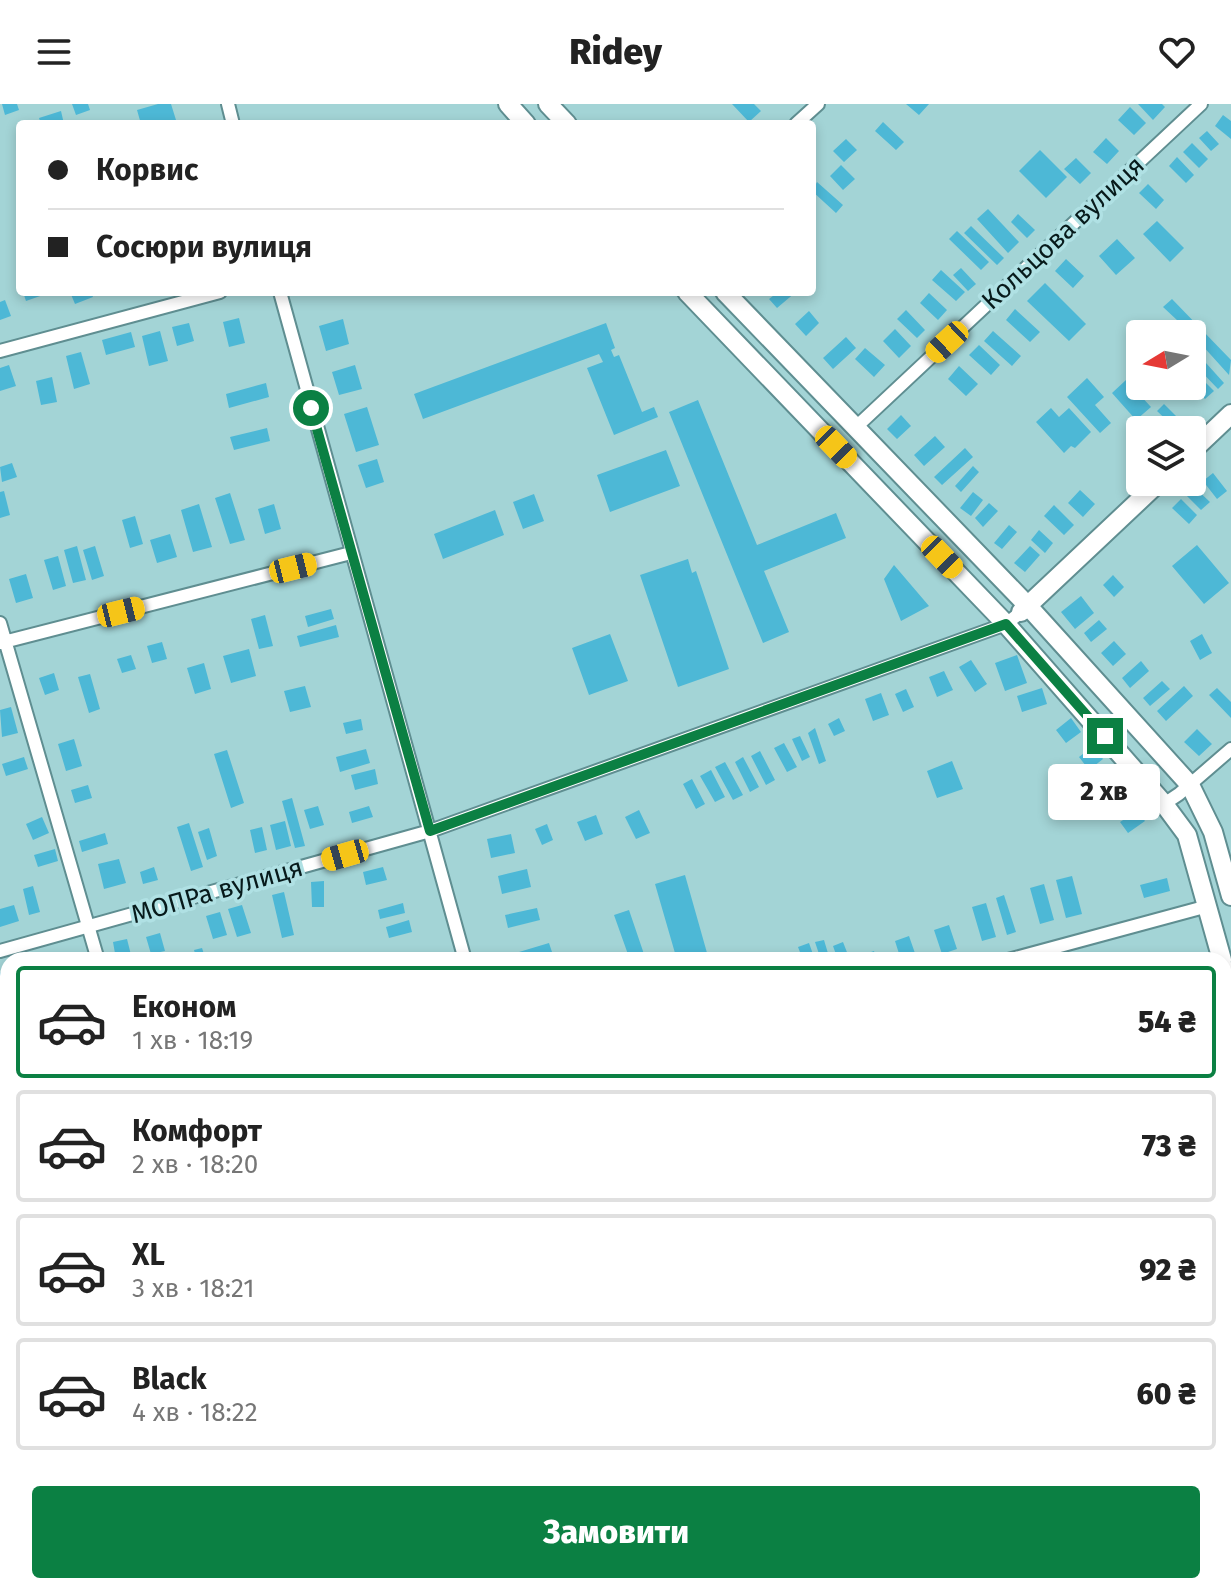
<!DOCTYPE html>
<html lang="uk">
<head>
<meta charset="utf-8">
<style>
	:root { --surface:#fff; --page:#f2f2f2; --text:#222; --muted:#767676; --line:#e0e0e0; --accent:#0b8043 }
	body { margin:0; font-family:"Fira Sans",sans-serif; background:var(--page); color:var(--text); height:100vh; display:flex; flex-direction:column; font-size:30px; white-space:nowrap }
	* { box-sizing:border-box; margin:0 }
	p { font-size:26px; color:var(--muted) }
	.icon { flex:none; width:44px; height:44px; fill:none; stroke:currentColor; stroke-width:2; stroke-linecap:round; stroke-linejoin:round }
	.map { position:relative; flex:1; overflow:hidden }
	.side { position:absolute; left:0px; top:848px; width:1232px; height:642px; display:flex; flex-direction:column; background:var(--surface); border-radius:24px 24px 0 0; box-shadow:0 4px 12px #0003 }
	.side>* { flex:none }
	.hud { position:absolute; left:16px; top:16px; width:800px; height:176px; border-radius:8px; box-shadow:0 4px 12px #0003; display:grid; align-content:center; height:176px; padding:0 32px; background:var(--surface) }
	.needle { width:52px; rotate:260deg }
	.controls { position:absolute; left:1126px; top:216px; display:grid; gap:16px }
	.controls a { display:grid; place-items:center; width:80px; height:80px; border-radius:8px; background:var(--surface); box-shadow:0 4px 12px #0003; font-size:40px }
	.end { position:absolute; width:36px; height:36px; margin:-18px; border:10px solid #0b8043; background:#fff; box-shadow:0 0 0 4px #fff }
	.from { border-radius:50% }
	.bubble { position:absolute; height:56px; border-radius:8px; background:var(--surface); box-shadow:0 4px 12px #0003; font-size:26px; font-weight:800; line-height:56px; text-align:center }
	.car { position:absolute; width:24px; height:48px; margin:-24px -12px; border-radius:10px; box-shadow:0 0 6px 2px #0007; background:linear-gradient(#f5c518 24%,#345 0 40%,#f5c518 0 76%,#345 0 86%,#f5c518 0) }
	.hud b { display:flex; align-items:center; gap:28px; height:76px; font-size:30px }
	.hud b+b { border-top:2px solid var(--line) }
	.hud i { width:20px; height:20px; background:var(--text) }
	ul { padding:14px 0 0; list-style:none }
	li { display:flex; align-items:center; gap:24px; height:112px; margin:0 16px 12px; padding:0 16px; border:4px solid var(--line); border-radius:8px }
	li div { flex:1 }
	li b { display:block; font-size:30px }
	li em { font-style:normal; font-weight:800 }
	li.on { border-color:var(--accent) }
	li>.icon { width:72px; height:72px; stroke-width:1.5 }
	.action { display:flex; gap:16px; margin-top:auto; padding:16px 32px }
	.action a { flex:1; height:92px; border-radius:8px; background:var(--accent); color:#fff; font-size:32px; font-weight:800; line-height:92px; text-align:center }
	header { display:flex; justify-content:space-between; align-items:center; height:104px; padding:0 32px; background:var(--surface); font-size:36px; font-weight:800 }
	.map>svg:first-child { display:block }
	.building { fill:#4db8d6 }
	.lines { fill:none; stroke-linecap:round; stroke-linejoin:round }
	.street-casing { stroke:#5f8e91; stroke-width:16 }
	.secondary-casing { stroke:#5f8e91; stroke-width:22 }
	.street { stroke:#fff; stroke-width:12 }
	.secondary { stroke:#fff; stroke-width:18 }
	.route { stroke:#0b8043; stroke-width:10 }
	.labels { text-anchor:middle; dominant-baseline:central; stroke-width:7; stroke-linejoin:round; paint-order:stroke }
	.street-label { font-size:26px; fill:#071a1b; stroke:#b0e1e4 }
</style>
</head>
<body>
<header><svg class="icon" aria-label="menu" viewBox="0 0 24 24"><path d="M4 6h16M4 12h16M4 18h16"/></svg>Ridey<svg class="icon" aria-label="heart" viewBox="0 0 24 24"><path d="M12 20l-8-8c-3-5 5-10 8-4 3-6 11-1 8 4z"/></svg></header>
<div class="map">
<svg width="1231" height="1489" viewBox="0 0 1231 1489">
	<rect width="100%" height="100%" fill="#a3d4d6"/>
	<path class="building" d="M2,0h15l2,6 -14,5z
		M72,0h16l2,6 -14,5z
		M158,0h13l5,16 -16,4h-19l-4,-14z
		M732,0h22l7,7 -12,11z
		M906,0h23l-10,11z
		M1138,0h24l3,3 -12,13z
		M1130,3l16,16 -12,12 -16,-15z
		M61,7l3,13h-23l-2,-6z
		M1223,11l8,6v18l-16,-13z
		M883,18l21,20 -8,8 -21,-19z
		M1207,27l12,13 -8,7 -12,-13z
		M1106,34l13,13 -12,13 -14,-12z
		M846,35l11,11 -13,12 -11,-11z
		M1192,39l16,16 -9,9 -16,-16z
		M1040,46l27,27 -21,21 -27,-27z
		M1177,53l17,18 -8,8 -17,-17z
		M1076,54l15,15 -11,11 -16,-15z
		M841,61l14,14 -12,11 -13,-14z
		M817,78l26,23 -7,8 -24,-22z
		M1148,80l16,16 -8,9 -17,-16z
		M988,105l31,33 -11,11 -31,-34z
		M1018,110l17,16 -8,8 -16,-16z
		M1157,117l27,27 -14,14 -27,-28z
		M971,122l33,32 -7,7 -33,-32z
		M957,127l32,31 -8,8 -32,-31z
		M1117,135l18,19 -19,17 -17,-19z
		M1066,155l18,17 -11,12 -18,-17z
		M961,164l15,16 -8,7 -15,-16z
		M941,166l24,22 -9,9 -24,-21z
		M1045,179l41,41 -17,17 -42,-40z
		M23,188h19l1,3 -17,6z
		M70,188h21l2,5 -18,7z
		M778,188h18l-19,16 -8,-9z
		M929,189l18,17 -9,10 -18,-17z
		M1172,195l59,61 -2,15 -37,-41 -29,-27z
		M5,196l6,16 -11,4v-18z
		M1015,205l25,23 -10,10 -24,-22z
		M906,206l19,20 -8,8 -20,-19z
		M809,207l10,12 -13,13 -11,-12z
		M239,214l6,25 -16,4 -6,-25z
		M343,215l6,25 -23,7 -7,-25z
		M189,219l5,18 -17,5 -5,-19z
		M606,219l9,25 -4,2 3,7 5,-2 23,57 12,-5 4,10 -44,18 -27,-67 16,-6 -4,-8 -176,65 -9,-25z
		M895,225l16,17 -12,12 -16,-17z
		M160,227l8,30 -19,5 -7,-30z
		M993,227l28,25 -9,10 -28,-25z
		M131,228l4,15 -29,8 -4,-15z
		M846,233l10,11 -23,21 -10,-11z
		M979,241l21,20 -9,10 -22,-20z
		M865,244l20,17 -11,12 -19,-18z
		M81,248l9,32 -16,5 -8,-33z
		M1197,249l27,30 -6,6 -26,-27v-4z
		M9,261l7,21 -16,5v-23z
		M355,261l7,24 -23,6 -7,-23z
		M959,262l19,18 -12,12 -18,-17z
		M1192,265l22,22 -9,8 -13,-13z
		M52,273l5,25 -16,3 -5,-24z
		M1087,274l17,19 -9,8 16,18 -11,10 -33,-36z
		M1126,276l25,27 -15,13 -24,-27z
		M266,279l3,14 -40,11 -3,-14z
		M698,296l59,145 79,-32 10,25 -82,33 25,61 -26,11 -94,-231z
		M1164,300l17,17 -6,7 -18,-17z
		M367,303l12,38 -23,7 -12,-38z
		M1051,304l8,9 10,-9 22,24 -16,16 -4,-2 -7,7 -28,-31z
		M901,311l10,11 -14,13 -10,-10z
		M267,324l3,13 -36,9 -4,-13z
		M935,332l10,11 -21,19 -10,-11z
		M965,344l8,9 -31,28 -8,-8z
		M666,346l14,36 -70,26 -13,-37z
		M377,355l7,23 -18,6 -8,-23z
		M12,359l5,14 -15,5 -2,-15z
		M973,362l6,6 -18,20 -6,-6z
		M1213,369l14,18 -10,8 -14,-18z
		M1194,383l16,15 -9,8 -15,-15z
		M1080,386l15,14 -12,13 -15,-14z
		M4,387l6,24 -10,3v-26z
		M973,388l10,8 -12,16 -11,-8z
		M230,389l15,47 -15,4 -15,-46z
		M534,390l10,27 -21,8 -10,-27z
		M1181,395l16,16 -8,9 -17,-16z
		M989,399l9,8 -15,16 -8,-9z
		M199,400l13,43 -19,5 -12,-42z
		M274,400l7,25 -16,5 -7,-25z
		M1054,401l20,20 -10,10 -20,-19z
		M495,406l9,25 -61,24 -9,-25z
		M135,412l8,28 -13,4 -8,-28z
		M1009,421l8,7 -15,17 -8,-6z
		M1039,426l14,13 -8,10 -14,-13z
		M170,430l7,23 -20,6 -7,-23z
		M1197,441l32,38 -25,21 -32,-38z
		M77,442l9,34 -13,3 -9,-33z
		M95,442l9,30 -12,4 -9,-30z
		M1030,442l10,9 -15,17 -11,-9z
		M58,452l8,30 -13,4 -9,-30z
		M688,455l4,14 4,-2 33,98 -51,18 -38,-112z
		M894,461l35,41 -28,15 -17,-42z
		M26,470l7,24 -17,5 -7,-24z
		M1113,471l11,12 -10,10 -11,-12z
		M1081,492l13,17 -19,16 -14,-17z
		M331,505l3,10 -26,8 -3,-11z
		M265,511l8,31 -14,3 -8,-30z
		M1099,516l8,9 -16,13 -7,-9z
		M336,521l3,12 -39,10 -3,-11z
		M610,530l18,47 -39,14 -17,-47z
		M1202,530l10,19 -12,7 -10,-19z
		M1114,537l12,13 -13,12 -12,-13z
		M162,538l5,17 -15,4 -5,-17z
		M249,545l7,27 -25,7 -8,-27z
		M131,551l5,14 -14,4 -5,-14z
		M1017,551l10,28 -22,8 -10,-28z
		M971,556l16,24 -12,8 -16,-25z
		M1141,557l8,10 -19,17 -8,-10z
		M204,559l7,26 -16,5 -8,-26z
		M944,567l9,19 -16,7 -8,-20z
		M54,569l5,17 -14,5 -6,-17z
		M90,570l10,35 -11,4 -11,-36z
		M1162,577l8,8 -20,17 -7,-8z
		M305,582l6,21 -21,5 -6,-21z
		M1184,582l9,10 -27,25 -9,-10z
		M1042,584l5,16 -25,8 -5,-16z
		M1217,584l14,14v16l-22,-23z
		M906,585l8,18 -11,5 -8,-18z
		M881,589l8,22 -16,6 -8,-22z
		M11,603l7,26 -16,4 -2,-27z
		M839,614l6,13 -11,5 -6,-12z
		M1071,614l10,14 -15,11 -10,-13z
		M361,615l2,11 -17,4 -3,-11z
		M815,624l11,33 -7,3 -11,-31z
		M1197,625l15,15 -13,12 -15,-14z
		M800,632l10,21 -8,4 -10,-22z
		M74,635l8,27 -16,5 -8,-27z
		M784,639l13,24 -10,5 -13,-24z
		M1093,642l10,13 -14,11 -10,-13z
		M366,645l4,14 -30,9 -4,-15z
		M227,646l17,53 -13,5 -17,-54z
		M760,647l15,29 -9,5 -15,-29z
		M24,653l4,12 -22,7 -4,-12z
		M743,653l16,30 -9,5 -15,-30z
		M952,657l11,28 -26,9 -10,-27z
		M725,658l18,33 -10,5 -18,-33z
		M375,665l3,15 -23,6 -4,-15z
		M711,666l14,27 -10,5 -15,-26z
		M1110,666l8,11 -29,20 -7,-11z
		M692,675l13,25 -9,5 -13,-25z
		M88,681l4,13 -17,5 -4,-13z
		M1127,688l8,9 -18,13 -7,-10z
		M292,694l13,48 -10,2 -13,-47z
		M318,702l6,19 -14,4 -6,-19z
		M369,702l4,11 -21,6 -3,-11z
		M639,706l11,23 -14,6 -11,-22z
		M1137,707l8,10 -17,12 -8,-11z
		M596,711l7,19 -18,7 -8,-19z
		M42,713l7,16 -16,7 -7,-16z
		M285,717l6,25 -15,4 -6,-25z
		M189,719l14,44 -12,4 -14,-44z
		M547,720l6,16 -11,5 -7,-16z
		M262,723l5,23 -12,3 -5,-23z
		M209,724l8,28 -10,4 -9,-28z
		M105,729l3,11 -26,8 -3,-11z
		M511,730l4,19 -24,5 -4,-19z
		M55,745l3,12 -20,6 -4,-12z
		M119,755l7,24 -22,6 -6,-25z
		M154,763l4,13 -15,4 -3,-12z
		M383,763l4,13 -21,5 -3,-13z
		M527,765l4,18 -29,7 -4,-18z
		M685,771l13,46 11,39h-32l-22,-76z
		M1072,772l10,38 -16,4 -10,-38z
		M1167,774l3,13 -26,7 -4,-13z
		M324,777v26h-12l-1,-25z
		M1044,780l10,36 -14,4 -10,-36z
		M33,782l7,26 -11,3 -6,-26z
		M284,788l10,43 -12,3 -10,-43z
		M1004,791l12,37 -9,3 -11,-37z
		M403,799l2,10 -25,6 -2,-9z
		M986,799l10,34 -14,4 -10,-34z
		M14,801l5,16 -19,6v-18z
		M242,801l9,28 -14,4 -9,-28z
		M537,804l3,12 -32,8 -3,-13z
		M629,806l17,50h-16l-16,-45z
		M220,808l7,23 -14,4 -7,-23z
		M409,816l3,12 -23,6 -3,-11z
		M949,821l8,24 -15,5 -8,-24z
		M160,829l5,18 -14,3 -5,-17z
		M909,832l8,23 -16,1 -6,-19z
		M127,835l4,16 -15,4 -3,-17z
		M824,836l6,20h-9l-6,-18z
		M843,838l7,18h-12l-5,-14z
		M549,839l4,12 -16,5h-15l-3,-8z
		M809,839l6,17h-12l-5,-13z
		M202,844l4,12h-9l-3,-10z
		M874,847l3,9h-17l-1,-4z
		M1,868l7,37 -8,2v-38z
		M1231,1048v18l-7,2v-18z
		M7,1071l1,31 -6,1 -2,-30z
		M8,1150v26l-8,2v-26z
		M8,1428v16h-8v-15z
		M8,1457v13l-8,1v-13z
		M111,1482l1,7h-16l-2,-6z
		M382,1482h15l4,7h-16z
		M433,1482h15l3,7h-15z
		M698,1482h22l2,7h-23z
		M803,1482h32l2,7h-32z"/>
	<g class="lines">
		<g class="street-casing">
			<path id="street" d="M228,0l5,20
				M796,20l22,-20
				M280,188l185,668
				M0,247l220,-59
				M854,325l347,-325
				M0,519l98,337
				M0,539l351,-90
				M1164,700l15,-10 52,-45
				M0,847l430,-120 576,-207 14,-11
				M1008,856l200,-54
				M1224,962l7,-2
				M0,1131l8,-2
				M1224,1279l7,-2
				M0,1304l8,-3
				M519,1482l1,7
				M797,1482l2,7
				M258,1489l26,-7"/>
		</g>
		<g class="secondary-casing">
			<path id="secondary" d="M508,0l18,20
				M548,0l19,20
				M687,188l319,332 158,180 23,31 35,125
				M725,188l303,314 162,179 23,47 18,64
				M1192,347l39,-37
				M1021,508l138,-130
				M1224,864l7,27"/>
		</g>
		<use href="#street" class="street"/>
		<use href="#secondary" class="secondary"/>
	</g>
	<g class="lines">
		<path class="route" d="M311,304l119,423 576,-207 99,112"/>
	</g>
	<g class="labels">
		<g class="street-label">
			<text transform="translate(1063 129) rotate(-43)">Кольцова вулиця</text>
			<text transform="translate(217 787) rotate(-16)">МОПРа вулиця</text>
		</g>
	</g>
</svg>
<div class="controls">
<a><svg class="needle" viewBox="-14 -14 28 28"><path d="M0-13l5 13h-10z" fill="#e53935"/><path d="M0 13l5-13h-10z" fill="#767676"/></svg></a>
<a><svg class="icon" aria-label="layers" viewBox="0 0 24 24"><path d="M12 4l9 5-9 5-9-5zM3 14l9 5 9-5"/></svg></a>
</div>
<i class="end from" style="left:311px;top:304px"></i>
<i class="end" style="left:1105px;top:632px"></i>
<div class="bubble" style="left:1048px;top:660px;width:112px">2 хв</div>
<i class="car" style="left:947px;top:238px;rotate:227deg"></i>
<i class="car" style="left:836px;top:343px;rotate:136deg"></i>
<i class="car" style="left:942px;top:453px;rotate:136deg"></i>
<i class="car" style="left:293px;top:464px;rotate:76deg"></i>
<i class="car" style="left:121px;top:508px;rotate:76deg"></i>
<i class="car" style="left:345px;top:751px;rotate:254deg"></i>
<div class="hud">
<b><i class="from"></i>Корвис</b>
<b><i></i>Сосюри вулиця</b>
</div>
<section class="side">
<ul>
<li class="on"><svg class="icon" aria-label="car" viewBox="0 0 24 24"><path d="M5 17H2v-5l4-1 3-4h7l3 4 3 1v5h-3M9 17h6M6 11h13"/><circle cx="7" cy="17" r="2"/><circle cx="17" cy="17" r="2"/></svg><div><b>Економ</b><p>1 хв · 18:19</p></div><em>54 ₴</em></li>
<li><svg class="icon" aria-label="car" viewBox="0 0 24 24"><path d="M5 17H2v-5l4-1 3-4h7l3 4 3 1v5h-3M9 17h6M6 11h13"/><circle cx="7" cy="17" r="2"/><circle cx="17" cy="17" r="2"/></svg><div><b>Комфорт</b><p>2 хв · 18:20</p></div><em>73 ₴</em></li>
<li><svg class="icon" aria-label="car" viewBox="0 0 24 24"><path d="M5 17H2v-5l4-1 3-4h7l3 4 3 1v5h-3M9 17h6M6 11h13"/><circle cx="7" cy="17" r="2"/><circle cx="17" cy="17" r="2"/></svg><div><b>XL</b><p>3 хв · 18:21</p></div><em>92 ₴</em></li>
<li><svg class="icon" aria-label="car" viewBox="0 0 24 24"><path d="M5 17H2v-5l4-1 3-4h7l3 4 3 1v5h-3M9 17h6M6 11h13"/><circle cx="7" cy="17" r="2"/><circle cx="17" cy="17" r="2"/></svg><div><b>Black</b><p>4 хв · 18:22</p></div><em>60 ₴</em></li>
</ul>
<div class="action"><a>Замовити</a></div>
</section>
</div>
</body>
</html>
